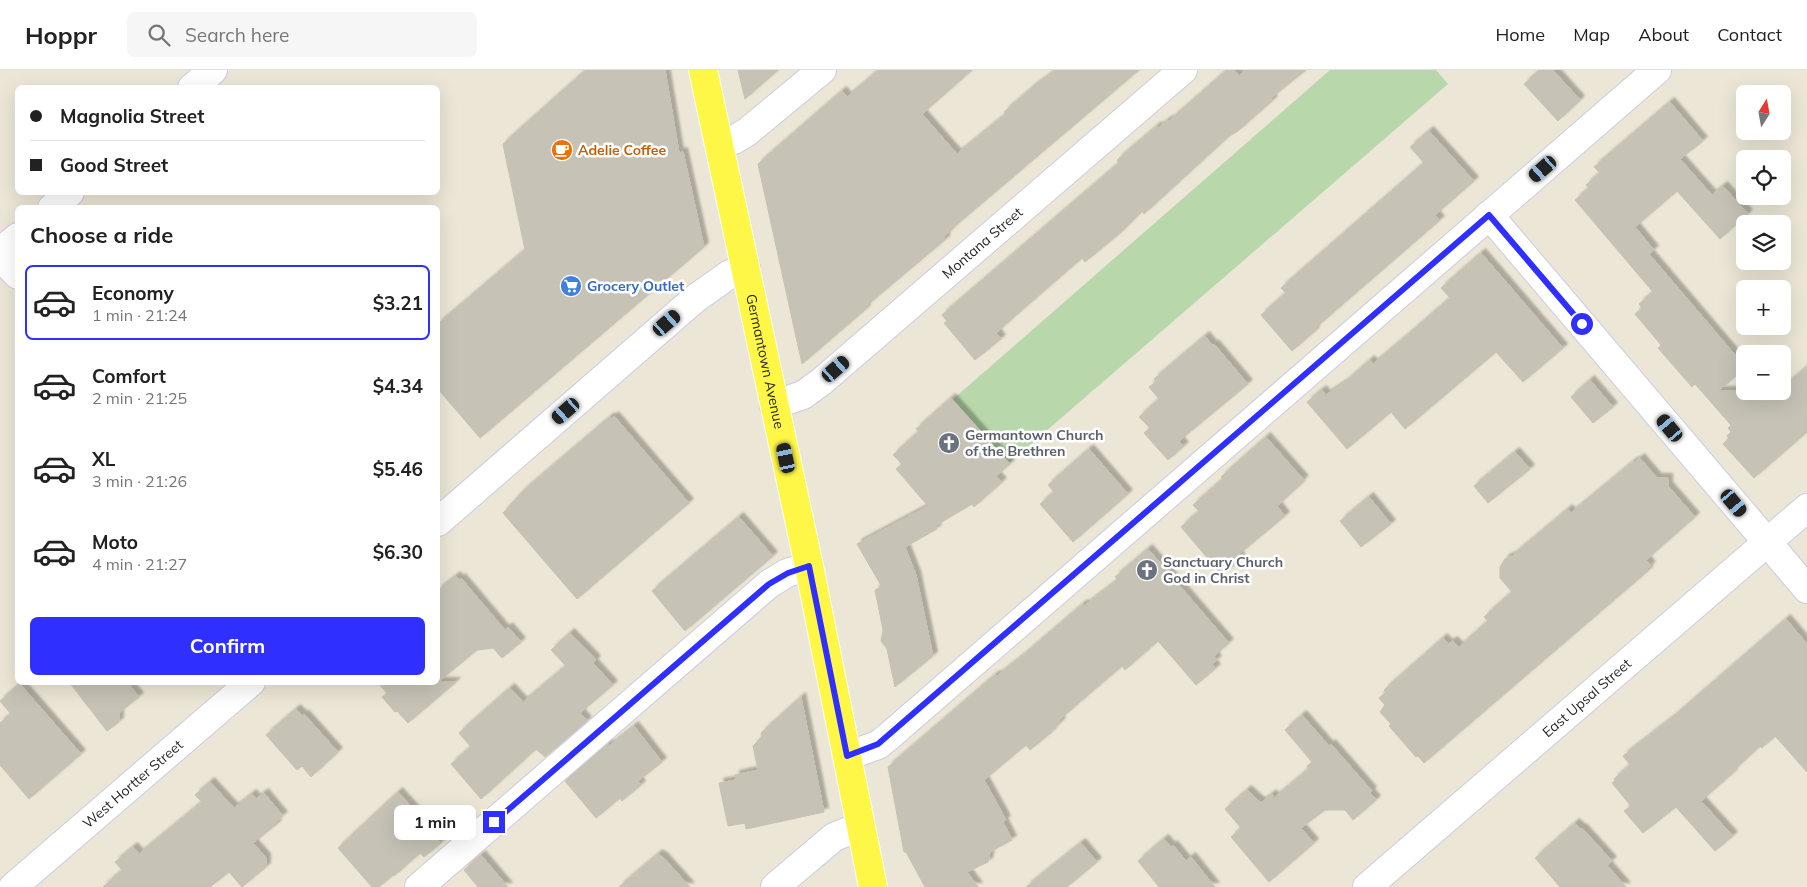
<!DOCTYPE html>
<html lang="en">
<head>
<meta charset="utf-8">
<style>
	:root { --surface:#fff; --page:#f6f6f6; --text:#222; --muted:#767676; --line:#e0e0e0; --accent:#2f2fff }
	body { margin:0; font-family:Mulish,sans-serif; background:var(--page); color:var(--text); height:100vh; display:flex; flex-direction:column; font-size:19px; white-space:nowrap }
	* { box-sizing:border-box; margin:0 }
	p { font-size:16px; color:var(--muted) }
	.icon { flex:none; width:28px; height:28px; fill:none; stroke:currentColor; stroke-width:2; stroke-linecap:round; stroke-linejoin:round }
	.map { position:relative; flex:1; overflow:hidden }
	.side { position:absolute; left:15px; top:135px; width:425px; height:480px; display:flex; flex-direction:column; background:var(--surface); border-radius:8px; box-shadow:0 5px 20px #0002 }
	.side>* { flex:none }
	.hud { position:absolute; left:15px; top:15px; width:425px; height:110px; border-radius:8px; box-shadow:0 5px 20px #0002; display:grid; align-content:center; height:110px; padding:0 15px; background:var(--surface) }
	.needle { width:32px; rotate:11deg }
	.controls { position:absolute; left:1736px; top:15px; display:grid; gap:10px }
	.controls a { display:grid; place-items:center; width:55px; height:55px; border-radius:8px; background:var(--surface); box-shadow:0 5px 20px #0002; font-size:25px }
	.end { position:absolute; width:22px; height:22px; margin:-11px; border:6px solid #2f2fff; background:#fff; box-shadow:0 0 0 2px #fff }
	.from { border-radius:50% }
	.bubble { position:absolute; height:35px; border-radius:8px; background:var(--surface); box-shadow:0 5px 20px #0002; font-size:16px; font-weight:700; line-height:35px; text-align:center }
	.car { position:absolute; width:15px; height:30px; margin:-15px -8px; border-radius:6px; box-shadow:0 0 4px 1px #0007; background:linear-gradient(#222 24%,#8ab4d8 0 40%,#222 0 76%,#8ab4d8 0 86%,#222 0) }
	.hud b { display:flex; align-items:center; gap:18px; height:48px; font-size:19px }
	.hud b+b { border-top:1px solid var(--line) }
	.hud i { width:12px; height:12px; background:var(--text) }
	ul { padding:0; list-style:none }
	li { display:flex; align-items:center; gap:15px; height:75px; margin:0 10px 8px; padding:0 5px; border:2px solid transparent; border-radius:8px }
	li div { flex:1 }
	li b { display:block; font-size:19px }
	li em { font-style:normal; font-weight:700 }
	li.on { border-color:var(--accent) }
	li>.icon { width:45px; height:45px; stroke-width:1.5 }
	h2 { padding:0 15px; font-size:22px; line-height:60px }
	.primary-button { display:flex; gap:10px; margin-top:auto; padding:10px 15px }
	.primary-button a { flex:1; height:58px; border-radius:8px; background:var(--accent); color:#fff; font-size:20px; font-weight:700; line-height:58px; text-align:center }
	header { display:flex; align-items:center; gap:30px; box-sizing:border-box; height:70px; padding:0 25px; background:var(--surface); border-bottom:1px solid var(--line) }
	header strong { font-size:24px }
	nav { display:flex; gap:28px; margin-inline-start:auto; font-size:18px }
	.search { width:350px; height:45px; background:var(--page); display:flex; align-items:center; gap:12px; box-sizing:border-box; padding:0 18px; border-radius:8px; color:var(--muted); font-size:19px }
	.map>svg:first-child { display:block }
	.cemetery { fill:#b8d7aa }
	.building { fill:#c6c2b6; stroke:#c6c2af; filter:url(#shadow) }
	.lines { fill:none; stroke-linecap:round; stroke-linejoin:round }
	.minor-casing { stroke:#cbcbe2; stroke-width:30 }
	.major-casing { stroke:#fff; stroke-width:30 }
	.minor { stroke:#fff; stroke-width:28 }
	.major { stroke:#fff747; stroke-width:28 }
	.route { stroke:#2f2fff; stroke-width:6 }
	.labels { text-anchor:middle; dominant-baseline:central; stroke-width:5; stroke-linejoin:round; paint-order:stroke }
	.food-label { font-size:14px; font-weight:bold; fill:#c56008; stroke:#fff; text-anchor:start }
	.street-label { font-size:14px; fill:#262626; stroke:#fff }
	.shop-label { font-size:14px; font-weight:bold; fill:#366cbe; stroke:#fff; text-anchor:start }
	.worship-label { font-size:14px; font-weight:bold; fill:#5b616d; stroke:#fff; text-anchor:start }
</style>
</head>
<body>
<header>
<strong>Hoppr</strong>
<div class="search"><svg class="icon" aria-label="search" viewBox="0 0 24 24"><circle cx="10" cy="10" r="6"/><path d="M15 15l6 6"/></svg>Search here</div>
<nav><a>Home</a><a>Map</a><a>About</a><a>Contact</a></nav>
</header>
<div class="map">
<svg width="1807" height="817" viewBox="0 0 1807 817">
	<defs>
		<filter id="shadow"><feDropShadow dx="4.5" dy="-4.5" stdDeviation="1" flood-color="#0004"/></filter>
	</defs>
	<rect width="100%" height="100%" fill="#ebe6d5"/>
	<path class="cemetery" d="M1330,0h106l12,14 -439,379 -57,-63z"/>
	<path class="building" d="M586,0h79l14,83 4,-1 21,95 -224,191 -42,-49v-65l87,-74 -22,-106z
		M738,0h40l-33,29z
		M879,0h93l-50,44 35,40 49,-40 -2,-2 29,-25 24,-17h82l-185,157 -10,10 2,2 -81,68 1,2 -64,55 -44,-200 84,-73 5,6z
		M1227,0h7l5,6 7,-6h60l-35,28 2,2 -35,31 -10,6 -84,77 -2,-3 -23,23 -34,28 -3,-4 -68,59 -18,16 5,6 -26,21 -31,-37 3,-2 -5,-6 177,-152 -2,-3 40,-34 1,2 10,-8 1,1z
		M1540,0h13l27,30 -22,21 -34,-37z
		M1670,32l33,39 -23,18 32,36 11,-9 25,28 -28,25 -43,-48 -42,36 19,23 -5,4 93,109 -3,2 4,5 -25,21h64v-3l25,-21v65l-53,46 -31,-34 6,-6 -2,-2 4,-4 -3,-4 3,-3 -36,-41 -3,3 -34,-39 3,-3 -26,-31 7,-6 -3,-4 14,-12 -78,-92 14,-12 -3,-3 14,-12 -6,-6z
		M1429,61l45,50 -39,34 5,5 -127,110 2,1 -23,20 -31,-36 25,-22 -5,-5 143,-125 -14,-16z
		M1481,183l82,95 -40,34 -27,-30 -91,77 -14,-17 -44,37 -40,-47 15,-12 4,5 18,-12 26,-23 3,4 30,-25 47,-41 -9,-10z
		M1205,266l8,10 1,-2 34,40 -69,57 5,5 -16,14 -24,-27 6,-5 -11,-11 20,-18 -10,-12 7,-5 -2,-3z
		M1590,310l23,27 -20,16 -22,-26z
		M951,328l59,66 -14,12 6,6 -28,25 -2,-3 -37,22 2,3 -32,18 11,28 17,81 -38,31 -8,-38 -6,-8 2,-11 -8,-40 7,-3 -25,-43 71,-38 -32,-37 6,-5 -9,-9 26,-24 -3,-2z
		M614,346l75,87 -112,96 -74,-86 20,-22 87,-74 1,2z
		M1266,367l38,43 -4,2 1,2 -24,22 8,10 -47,39 3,4 -19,16 -41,-48 18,-16 -6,-6 30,-26 -2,-2z
		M1089,379l39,45 -55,48 -33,-38 14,-12 -6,-7z
		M1515,382l15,17 -42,34 -14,-17z
		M1640,388l17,20h11v8l27,31 -49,43 5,6 -4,2 2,2 -225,193 -6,-7 -2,1 -27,-31 2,-2 -11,-12 5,-7 -6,-7 7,-6 -2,-2 59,-52 5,6 5,-3 6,6 29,-26 -4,-4 28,-25 -12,-14v-11l5,-8 7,-3 56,-47 3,4 63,-52 1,1z
		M1369,427l22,27 -30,23 -21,-26z
		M739,447l34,39 -88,75 -33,-40z
		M1148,479l81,94 -15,13 3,4 -5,4 4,4 -20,17 -38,-44 -33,29 -3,-4 -63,54 2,2 -10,9 1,1 -22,18 -4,-5 -42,35 22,40 -3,2 9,18 -22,12 -2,10 -21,10 11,15h-53l-19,-35h-2l-16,-85 107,-92 2,1 23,-18 63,-54 1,2 34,-26 -3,-3z
		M456,506l3,4 2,-2 44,52 3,-3 13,15 -19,16 -9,-10 -16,2 -39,32h18l-48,41 -11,-12 -2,1 -13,-15 5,-4 -10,-11h61v-92z
		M1786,549l21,25v128l-32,-36 -13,12 -2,-2 -28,26 1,1 -32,28 32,35 -18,15 -39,-44 -33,26 -19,-22 7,-5 -19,-23 3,-2 -1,-2 16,-14 -7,-9 49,-38z
		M570,563l26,27 -3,3 20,22 -33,28 7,8 -42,36 -9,-8 -55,50 -30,-35 20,-17 -12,-14 51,-45 13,14 43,-36 -15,-16z
		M69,612h58l12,15 -20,16v9l-12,9z
		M20,614l61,70 -52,45 -29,-34v-42l11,-9 -11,-13z
		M801,627l23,115 -78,17 -1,-6 -17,3 -9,-43 17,-3 -1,-5 23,-5 -5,-24 9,-9 -1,-4z
		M296,639l7,7 1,-2 34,38 -27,25 -9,-11 -5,4 -31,-35z
		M1302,645l27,31 2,-2 41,47 -2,2 6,7 -23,20 -8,-10h-20l-24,18 13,15 -45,39 -38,-45 10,-9 -16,-19 22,-19 13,12 1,-1 1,1 10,-8 2,4 35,-29 -2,-3 5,-4 -27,-32z
		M634,656l28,36 -24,19 3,4 -19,16 -2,-3 -24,20 -31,-37 43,-37 1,2z
		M210,712l24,26 18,-14 4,5 8,-6 19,23 -8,6 2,2 -24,19 13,15v9l-24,20 -13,-15 -19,15h-107l19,-17 -7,-8 18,-15 6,7 63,-52 -7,-7z
		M398,722l41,45 -2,2 4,4 -17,14 -4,-4 -26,23 -1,-1 -14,12h-7l-34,-39z
		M1575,753l6,6 1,-1 30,33 -5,4 19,22h-66l-25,-29z
		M1164,769l7,8 2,-2 13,16 5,-4 24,30h-56l-21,-26z
		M1081,773l16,19 -30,25h-41z
		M658,784l4,3v-1l28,31h-71z
		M481,785l27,32h-30l-14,-17z"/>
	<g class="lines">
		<g class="minor-casing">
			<g id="minor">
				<path d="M192,18l21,-18"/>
				<path d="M719,75l15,-5 13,-8 75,-62"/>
				<path d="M52,138l18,-16"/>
				<path d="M1489,145l318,374"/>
				<path d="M0,182l18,-15"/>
				<path d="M0,187l18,18"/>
				<path id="s1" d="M774,335l29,-10 18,-13 362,-312"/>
				<path d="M438,452l258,-224 34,-24 16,-6"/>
				<path d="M847,686l31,-11 10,-8 769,-667"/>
				<path id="s2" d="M13,817l238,-205"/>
				<path d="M419,817l350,-303 18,-11 22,-7"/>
				<path d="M775,817l59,-50 27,-11"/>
				<path id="s3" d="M1367,817l440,-379"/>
			</g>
		</g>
		<g class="major-casing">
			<g id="major">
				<path id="s4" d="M703,0l106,496 64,321"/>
			</g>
		</g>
		<use href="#minor" class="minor"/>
		<use href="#major" class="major"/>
	</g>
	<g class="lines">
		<path class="route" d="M494,752l275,-238 19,-11 21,-7 38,190 31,-12 611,-529 93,109"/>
	</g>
	<defs>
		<g id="cafe-disc" transform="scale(1.125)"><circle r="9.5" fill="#e8710a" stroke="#fff"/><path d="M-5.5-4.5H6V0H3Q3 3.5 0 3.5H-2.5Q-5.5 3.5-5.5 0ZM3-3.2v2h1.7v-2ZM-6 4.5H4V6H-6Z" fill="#fff"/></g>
		<g id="supermarket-disc" transform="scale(1.125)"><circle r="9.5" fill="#3f7fe0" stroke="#fff"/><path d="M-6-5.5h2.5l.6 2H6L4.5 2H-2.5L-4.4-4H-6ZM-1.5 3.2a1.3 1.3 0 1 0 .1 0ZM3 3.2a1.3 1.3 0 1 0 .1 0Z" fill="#fff"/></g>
		<g id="church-disc" transform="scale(1.125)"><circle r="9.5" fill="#6b7280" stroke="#fff"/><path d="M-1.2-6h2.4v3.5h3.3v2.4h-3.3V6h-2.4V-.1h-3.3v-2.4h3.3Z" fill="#fff"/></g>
	</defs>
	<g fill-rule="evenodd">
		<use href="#cafe-disc" x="562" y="80"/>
		<use href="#supermarket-disc" x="571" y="216"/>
		<use href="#church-disc" x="949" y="373"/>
		<use href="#church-disc" x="1147" y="500"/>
	</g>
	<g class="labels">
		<g class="food-label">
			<text x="578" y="80">Adelie Coffee</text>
		</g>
		<g class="street-label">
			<text stroke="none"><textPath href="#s1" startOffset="266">Montana Street</textPath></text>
			<text stroke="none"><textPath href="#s4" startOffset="298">Germantown Avenue</textPath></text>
			<text stroke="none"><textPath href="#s3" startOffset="290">East Upsal Street</textPath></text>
			<text stroke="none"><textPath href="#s2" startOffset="158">West Hortter Street</textPath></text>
		</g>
		<g class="shop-label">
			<text x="587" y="216">Grocery Outlet</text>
		</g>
		<g class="worship-label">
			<text x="965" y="365">Germantown Church<tspan x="965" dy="16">of the Brethren</tspan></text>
			<text x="1163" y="492">Sanctuary Church<tspan x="1163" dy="16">God in Christ</tspan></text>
		</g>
	</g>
</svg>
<div class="controls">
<a><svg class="needle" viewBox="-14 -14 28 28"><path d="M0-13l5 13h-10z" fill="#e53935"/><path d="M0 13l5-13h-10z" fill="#767676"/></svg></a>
<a><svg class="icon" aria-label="locate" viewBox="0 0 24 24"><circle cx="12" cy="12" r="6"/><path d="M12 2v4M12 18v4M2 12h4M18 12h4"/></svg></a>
<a><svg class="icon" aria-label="layers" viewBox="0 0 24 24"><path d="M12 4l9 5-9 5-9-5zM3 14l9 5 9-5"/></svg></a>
<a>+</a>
<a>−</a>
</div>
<i class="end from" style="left:1582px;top:254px"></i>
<i class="end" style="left:494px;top:752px"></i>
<div class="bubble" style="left:394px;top:735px;width:82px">1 min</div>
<i class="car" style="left:1543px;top:99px;rotate:229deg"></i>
<i class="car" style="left:667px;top:253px;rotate:49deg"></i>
<i class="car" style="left:836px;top:299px;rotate:49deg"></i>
<i class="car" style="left:566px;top:341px;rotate:229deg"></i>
<i class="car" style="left:1670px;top:358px;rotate:320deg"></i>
<i class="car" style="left:786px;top:388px;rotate:348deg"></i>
<i class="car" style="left:1734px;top:433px;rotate:140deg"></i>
<div class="hud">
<b><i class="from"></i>Magnolia Street</b>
<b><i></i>Good Street</b>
</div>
<section class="side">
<h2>Choose a ride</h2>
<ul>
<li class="on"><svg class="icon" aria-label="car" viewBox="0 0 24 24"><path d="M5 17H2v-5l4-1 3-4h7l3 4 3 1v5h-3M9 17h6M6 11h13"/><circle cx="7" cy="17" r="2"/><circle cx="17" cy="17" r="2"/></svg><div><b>Economy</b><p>1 min · 21:24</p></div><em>$3.21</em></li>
<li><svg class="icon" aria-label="car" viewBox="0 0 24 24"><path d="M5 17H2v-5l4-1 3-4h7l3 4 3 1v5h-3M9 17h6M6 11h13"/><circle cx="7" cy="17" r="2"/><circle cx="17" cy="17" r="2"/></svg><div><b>Comfort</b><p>2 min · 21:25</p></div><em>$4.34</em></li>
<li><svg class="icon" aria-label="car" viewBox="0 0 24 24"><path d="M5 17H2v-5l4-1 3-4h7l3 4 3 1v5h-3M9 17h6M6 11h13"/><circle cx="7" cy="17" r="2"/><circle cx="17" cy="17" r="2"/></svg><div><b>XL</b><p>3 min · 21:26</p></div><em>$5.46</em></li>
<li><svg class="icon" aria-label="car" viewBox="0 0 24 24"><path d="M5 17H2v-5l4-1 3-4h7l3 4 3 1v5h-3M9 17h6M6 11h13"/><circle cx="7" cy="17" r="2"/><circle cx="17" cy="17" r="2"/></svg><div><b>Moto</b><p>4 min · 21:27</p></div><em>$6.30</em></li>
</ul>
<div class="primary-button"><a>Confirm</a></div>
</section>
</div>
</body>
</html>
